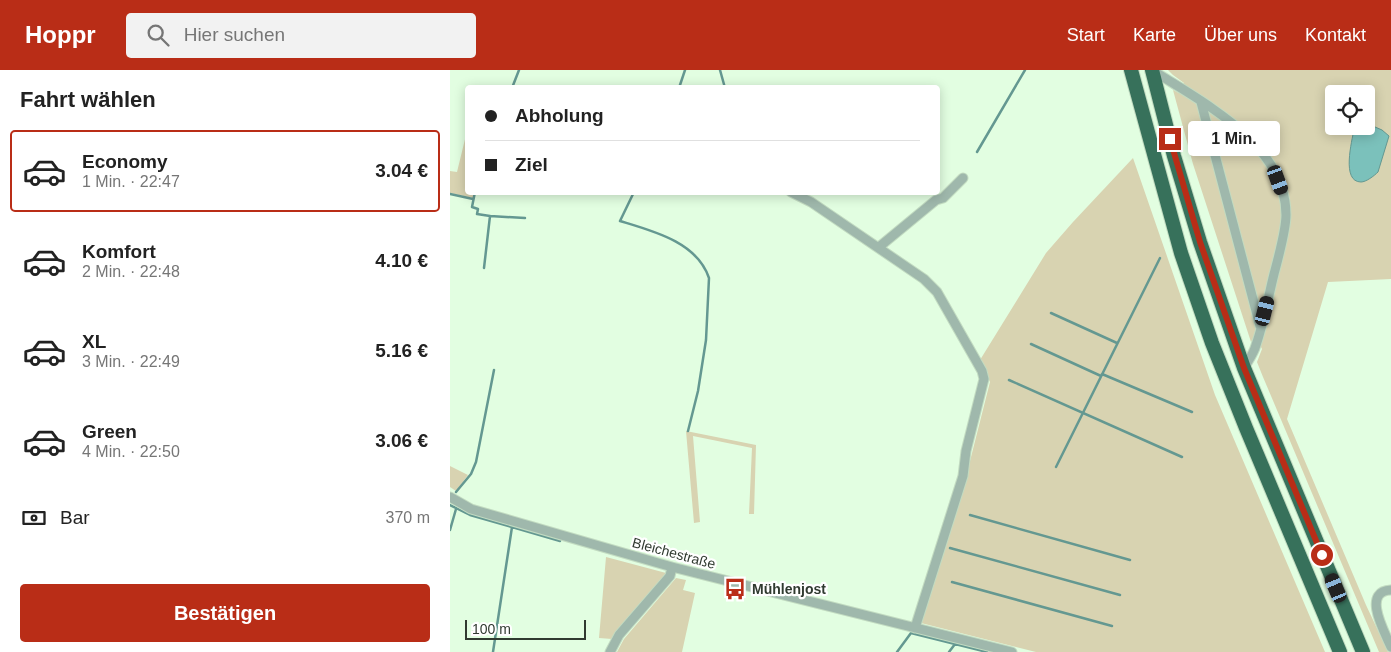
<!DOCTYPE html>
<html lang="de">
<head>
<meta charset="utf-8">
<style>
	:root { --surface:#fff; --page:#f2f2f2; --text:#222; --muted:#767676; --line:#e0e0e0; --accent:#b92d17 }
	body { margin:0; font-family:Arial,sans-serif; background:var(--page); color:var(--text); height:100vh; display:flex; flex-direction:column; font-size:19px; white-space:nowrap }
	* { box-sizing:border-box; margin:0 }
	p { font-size:16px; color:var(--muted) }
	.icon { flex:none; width:28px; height:28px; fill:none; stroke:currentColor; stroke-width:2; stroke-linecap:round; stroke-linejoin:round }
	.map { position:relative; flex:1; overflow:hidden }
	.details { display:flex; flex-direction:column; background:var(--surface); width:450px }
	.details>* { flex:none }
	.hud { position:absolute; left:15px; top:15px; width:475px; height:110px; border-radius:5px; box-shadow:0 2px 12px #0003; display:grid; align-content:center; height:110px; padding:0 20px; background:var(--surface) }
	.fabs { position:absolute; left:875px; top:15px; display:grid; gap:10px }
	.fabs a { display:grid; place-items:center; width:50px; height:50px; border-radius:5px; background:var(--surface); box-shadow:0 2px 12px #0003; font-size:25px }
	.scale { position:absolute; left:15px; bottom:12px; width:121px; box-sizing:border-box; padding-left:5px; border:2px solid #303a30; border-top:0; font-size:14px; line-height:18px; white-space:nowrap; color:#303a30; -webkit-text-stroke:4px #fff; paint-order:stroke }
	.end { position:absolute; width:22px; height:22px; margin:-11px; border:6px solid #b92d17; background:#fff; box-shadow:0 0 0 2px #fff }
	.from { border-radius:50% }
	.bubble { position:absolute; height:35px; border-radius:5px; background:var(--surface); box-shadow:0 2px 12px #0003; font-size:16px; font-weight:800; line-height:35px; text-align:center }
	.car { position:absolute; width:15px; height:30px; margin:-15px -8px; border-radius:6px; box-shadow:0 0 4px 1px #0007; background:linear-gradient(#222 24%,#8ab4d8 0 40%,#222 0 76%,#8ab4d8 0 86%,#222 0) }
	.hud b { display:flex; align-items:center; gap:18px; height:48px; font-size:19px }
	.hud b+b { border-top:1px solid var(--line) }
	.hud i { width:12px; height:12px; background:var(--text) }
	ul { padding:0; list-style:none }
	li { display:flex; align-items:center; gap:15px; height:82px; margin:0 10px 8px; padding:0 10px; border:2px solid transparent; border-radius:5px }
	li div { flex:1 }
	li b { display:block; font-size:19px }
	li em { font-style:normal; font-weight:800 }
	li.active { border-color:var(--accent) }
	li>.icon { width:45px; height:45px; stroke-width:1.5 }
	h2 { padding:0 20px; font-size:22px; line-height:60px }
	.pay { display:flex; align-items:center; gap:12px; height:55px; padding:0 20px; font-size:19px }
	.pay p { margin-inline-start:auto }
	.cta { display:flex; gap:10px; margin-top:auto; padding:10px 20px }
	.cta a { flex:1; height:58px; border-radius:5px; background:var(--accent); color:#fff; font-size:20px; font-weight:800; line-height:58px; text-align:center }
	header { display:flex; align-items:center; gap:30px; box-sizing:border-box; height:70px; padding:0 25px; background:var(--accent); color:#fff }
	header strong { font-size:24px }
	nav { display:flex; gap:28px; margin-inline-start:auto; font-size:18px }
	.search { width:350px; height:45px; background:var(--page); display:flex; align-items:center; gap:12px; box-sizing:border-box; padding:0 18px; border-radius:5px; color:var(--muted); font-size:19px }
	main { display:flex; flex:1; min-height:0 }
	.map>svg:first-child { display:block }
	.green { fill:#d8d3b1; fill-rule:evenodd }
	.water { fill:#7bc1bb; stroke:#649891 }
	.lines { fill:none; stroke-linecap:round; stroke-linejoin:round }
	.stream { stroke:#649891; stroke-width:2.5 }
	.minor-casing { stroke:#c2dbc1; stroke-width:11 }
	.highway-casing { stroke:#c2dbc1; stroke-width:16 }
	.minor { stroke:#9fb8ac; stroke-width:9 }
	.highway { stroke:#37715b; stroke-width:14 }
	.route { stroke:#b92d17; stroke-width:6 }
	.labels { text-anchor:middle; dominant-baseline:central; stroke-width:4.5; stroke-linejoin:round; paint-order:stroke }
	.street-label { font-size:14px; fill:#303a30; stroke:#fff }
	.poi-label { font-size:14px; font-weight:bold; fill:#303a30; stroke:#fff; text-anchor:start }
</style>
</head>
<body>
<header>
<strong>Hoppr</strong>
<div class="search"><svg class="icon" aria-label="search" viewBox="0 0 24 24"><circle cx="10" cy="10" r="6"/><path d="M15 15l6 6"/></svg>Hier suchen</div>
<nav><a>Start</a><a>Karte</a><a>Über uns</a><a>Kontakt</a></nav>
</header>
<main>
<section class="details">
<h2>Fahrt wählen</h2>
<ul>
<li class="active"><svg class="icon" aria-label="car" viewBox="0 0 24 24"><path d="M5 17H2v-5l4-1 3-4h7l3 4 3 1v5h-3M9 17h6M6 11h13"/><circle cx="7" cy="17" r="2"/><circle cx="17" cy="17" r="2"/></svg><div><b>Economy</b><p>1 Min. · 22:47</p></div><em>3.04 €</em></li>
<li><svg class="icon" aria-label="car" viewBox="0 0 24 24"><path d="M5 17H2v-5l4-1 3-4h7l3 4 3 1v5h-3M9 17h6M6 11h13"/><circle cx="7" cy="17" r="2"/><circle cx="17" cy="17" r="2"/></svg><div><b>Komfort</b><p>2 Min. · 22:48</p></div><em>4.10 €</em></li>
<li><svg class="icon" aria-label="car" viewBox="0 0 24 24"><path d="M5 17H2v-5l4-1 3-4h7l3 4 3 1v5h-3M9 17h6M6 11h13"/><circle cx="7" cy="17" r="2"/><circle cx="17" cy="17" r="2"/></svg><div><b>XL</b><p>3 Min. · 22:49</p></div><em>5.16 €</em></li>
<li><svg class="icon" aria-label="car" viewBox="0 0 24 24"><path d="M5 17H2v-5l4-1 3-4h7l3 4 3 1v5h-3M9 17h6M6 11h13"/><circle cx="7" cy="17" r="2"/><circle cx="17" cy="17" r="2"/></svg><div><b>Green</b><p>4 Min. · 22:50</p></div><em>3.06 €</em></li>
</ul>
<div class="pay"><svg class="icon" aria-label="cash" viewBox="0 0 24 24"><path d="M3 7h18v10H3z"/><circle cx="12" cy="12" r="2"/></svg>Bar<p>370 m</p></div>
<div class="cta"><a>Bestätigen</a></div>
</section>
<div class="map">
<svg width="941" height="582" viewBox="0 0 941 582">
	<rect width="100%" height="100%" fill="#e2fee1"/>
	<path class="green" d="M718,0h223v209l-63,3 -41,137 79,186 22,47h-9l-116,-275 -6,-15 5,-13 -7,-14 -4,7 -58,-178 -20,-74 6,3 5,-10 -11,-8zM884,24h32v32h-32z
		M17,61l1,61 6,1 -1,5 -23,-5v-22l7,1z
		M683,88l82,237 110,257h-289l-115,-29 49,-162 20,-79 -10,-22 66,-107 27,-31z
		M236,361l70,14 -2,69h-5l3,-66 -59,-12 7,86 -6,1z
		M0,396l18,9 -12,16 -6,-4z
		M156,487l60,16 -54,66 -13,-1z
		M226,508l10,2 -3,10 12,3 -13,59h-65l7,-13z"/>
	<path class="water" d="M916,53l16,7 7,6 -11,36c-4,4 -12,10 -17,10 -20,0 -9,-41 -7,-53l2,-3h10z"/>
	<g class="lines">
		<path class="stream" d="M270,0l5,18
			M62,18l7,-18
			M229,18l6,-18
			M527,82l48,-82
			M25,122l-3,15 6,2 -1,5 13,2 -6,52
			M184,122l-14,29c33,10 77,21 89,57l-3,62 -8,51 -10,40
			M279,123v-1
			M0,124l23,5
			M40,146l35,2
			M601,243l66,30
			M581,274l70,32
			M652,304l90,38
			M559,310l173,77
			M606,397l104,-209
			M6,422l15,-18 5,-12 18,-92
			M0,435l20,10 42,12
			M520,445l160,45
			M0,460l6,-21
			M500,478l170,47
			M502,512l160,44
			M43,582l19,-125 48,14
			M447,582l14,-19 76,19
			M499,582l6,-8"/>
		<g class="minor-casing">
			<path id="minor" d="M702,0c51,33 134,74 134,145 0,15 -8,44 -12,59 -6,24 -10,48 -18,71 -2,8 -8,16 -12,23
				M751,32l59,224
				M341,122l20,10 113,77 13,13 45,79 2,8 -18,72 -3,25 -48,152
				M429,177l57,-47 7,-2 20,-20
				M0,427l21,12 201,58 340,85
				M941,520c-30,1 -6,43 0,57
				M160,582l9,-17 51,-59 2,-9"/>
		</g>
		<g class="highway-casing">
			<path id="highway" d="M681,0l50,183 31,90 34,85 94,224
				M702,0l22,86 26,86 44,126 119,284"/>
		</g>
		<use href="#minor" class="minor"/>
		<use href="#highway" class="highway"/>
	</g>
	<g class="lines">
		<path class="route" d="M720,69l30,103 44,126 78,187"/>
	</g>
	<defs>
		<g id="bus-bare" transform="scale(1.725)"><path d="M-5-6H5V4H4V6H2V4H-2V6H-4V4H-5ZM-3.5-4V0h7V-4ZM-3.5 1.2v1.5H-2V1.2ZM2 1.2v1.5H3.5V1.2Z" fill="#b92d17" stroke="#fff" stroke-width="2.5" paint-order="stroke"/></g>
	</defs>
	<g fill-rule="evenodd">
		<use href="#bus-bare" x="285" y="519"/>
	</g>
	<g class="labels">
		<g class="street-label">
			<text transform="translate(224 483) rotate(15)">Bleichestraße</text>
		</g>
		<g class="poi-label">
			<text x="302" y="519">Mühlenjost</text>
		</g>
	</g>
</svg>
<div class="fabs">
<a><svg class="icon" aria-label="locate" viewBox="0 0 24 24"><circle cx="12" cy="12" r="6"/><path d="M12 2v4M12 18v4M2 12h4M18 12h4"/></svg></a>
</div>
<div class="scale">100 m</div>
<i class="end from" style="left:872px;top:485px"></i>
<i class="end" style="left:720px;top:69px"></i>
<div class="bubble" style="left:738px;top:51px;width:92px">1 Min.</div>
<i class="car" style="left:828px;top:110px;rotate:160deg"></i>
<i class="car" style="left:815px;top:241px;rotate:14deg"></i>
<i class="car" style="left:886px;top:518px;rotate:337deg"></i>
<div class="hud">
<b><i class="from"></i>Abholung</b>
<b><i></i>Ziel</b>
</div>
</div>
</main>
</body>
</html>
